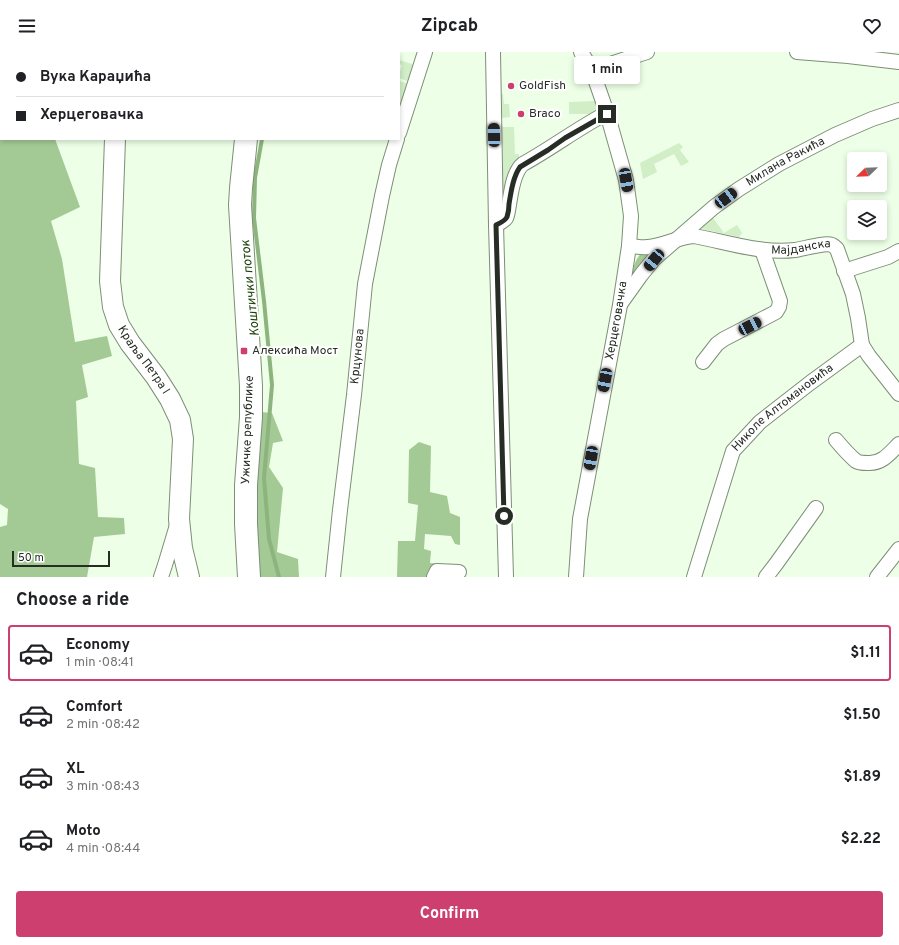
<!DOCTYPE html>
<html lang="en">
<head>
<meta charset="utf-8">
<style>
	:root { --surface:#fff; --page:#f6f6f6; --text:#202124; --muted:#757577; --line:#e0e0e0; --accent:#cd3f6e }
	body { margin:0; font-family:Overpass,sans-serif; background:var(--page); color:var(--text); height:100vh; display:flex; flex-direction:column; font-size:15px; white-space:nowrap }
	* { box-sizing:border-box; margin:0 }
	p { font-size:13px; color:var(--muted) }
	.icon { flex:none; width:22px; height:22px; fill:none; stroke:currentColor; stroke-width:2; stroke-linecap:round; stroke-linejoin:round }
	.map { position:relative; height:525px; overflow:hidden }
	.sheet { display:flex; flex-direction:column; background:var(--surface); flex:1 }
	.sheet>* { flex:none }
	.top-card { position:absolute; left:0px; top:0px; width:400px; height:88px; box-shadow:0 2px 6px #0003; display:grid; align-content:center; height:88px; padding:0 16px; background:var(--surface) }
	.needle { width:26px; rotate:247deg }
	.tools { position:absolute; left:847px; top:100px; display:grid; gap:8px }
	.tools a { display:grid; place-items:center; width:40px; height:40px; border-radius:4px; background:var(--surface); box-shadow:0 2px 6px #0003; font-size:20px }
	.scale { position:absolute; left:12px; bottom:10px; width:98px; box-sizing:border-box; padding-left:4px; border:2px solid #262d24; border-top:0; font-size:11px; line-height:14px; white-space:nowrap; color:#262d24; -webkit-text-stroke:3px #fff; paint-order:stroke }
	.end { position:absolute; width:18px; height:18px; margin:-9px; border:5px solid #262d24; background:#fff; box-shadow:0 0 0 2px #fff }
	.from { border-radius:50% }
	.bubble { position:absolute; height:28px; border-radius:4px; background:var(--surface); box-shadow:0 2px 6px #0003; font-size:13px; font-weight:700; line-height:28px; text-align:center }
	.car { position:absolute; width:12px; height:24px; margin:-12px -6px; border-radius:5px; box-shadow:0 0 3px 1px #0007; background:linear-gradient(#222 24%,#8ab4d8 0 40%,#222 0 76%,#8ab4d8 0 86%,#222 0) }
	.top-card b { display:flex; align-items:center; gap:14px; height:38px; font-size:15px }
	.top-card b+b { border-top:1px solid var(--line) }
	.top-card i { width:10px; height:10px; background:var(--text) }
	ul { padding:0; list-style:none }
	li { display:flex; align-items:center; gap:12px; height:56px; margin:0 8px 6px; padding:0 8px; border:2px solid transparent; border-radius:4px }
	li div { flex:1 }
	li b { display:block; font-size:15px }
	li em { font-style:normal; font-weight:700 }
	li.on { border-color:var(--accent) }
	li>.icon { width:36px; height:36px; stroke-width:1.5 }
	h2 { padding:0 16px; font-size:18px; line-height:48px }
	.action { display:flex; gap:8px; margin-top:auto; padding:8px 16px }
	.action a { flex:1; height:46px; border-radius:4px; background:var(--accent); color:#fff; font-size:16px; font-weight:700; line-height:46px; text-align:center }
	header { display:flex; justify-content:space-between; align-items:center; height:52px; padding:0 16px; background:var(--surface); font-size:18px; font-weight:700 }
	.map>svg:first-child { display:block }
	.green { fill:#d1eec6 }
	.forest { fill:#a3ca94 }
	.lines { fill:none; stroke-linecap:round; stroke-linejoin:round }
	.stream { stroke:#8db47f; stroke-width:4 }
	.minor-casing { stroke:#7e8e78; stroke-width:16 }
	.secondary-casing { stroke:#7e8e78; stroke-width:22 }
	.primary-casing { stroke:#7e8e78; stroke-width:24 }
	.minor { stroke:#fff; stroke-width:14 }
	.secondary { stroke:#fff; stroke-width:20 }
	.primary { stroke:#fff; stroke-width:22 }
	.route { stroke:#262d24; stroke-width:5 }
	.poi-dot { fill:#cd3f6e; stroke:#fff; stroke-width:1.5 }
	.labels { text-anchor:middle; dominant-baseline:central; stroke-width:4; stroke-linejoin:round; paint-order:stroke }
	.poi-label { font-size:12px; fill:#262d24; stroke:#fff; text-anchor:start }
	.street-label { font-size:12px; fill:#262d24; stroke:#fff }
	.water-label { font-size:13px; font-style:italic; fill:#1f430c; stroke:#fff }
</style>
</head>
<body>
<header><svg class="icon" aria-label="menu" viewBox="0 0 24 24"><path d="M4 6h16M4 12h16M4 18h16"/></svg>Zipcab<svg class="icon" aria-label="heart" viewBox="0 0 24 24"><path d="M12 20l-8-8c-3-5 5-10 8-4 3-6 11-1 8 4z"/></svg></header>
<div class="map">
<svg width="899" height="525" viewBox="0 0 899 525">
	<rect width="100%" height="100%" fill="#edffe6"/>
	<path class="green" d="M399,8l16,5 -5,17 -11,-4v-3l3,-10 -3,-1z
		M399,29l11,3 -8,24 -3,-1z
		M500,42h3l1,10h5l1,13 -9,1z
		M595,49l2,9 -5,4h-23v-12z
		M502,75h12l1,27h4v6l-16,56 -3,-49h3z
		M679,91l4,4 -3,3 9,12 -8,4 -7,-12 -20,10 3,8 -14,7 -3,-16z
		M711,163l13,18 13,-8 5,8 -3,4 -36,-8 -2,-1 1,-2z"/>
	<path class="forest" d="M1,57v30h54l25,68 -29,14 11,38 13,83 32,-6 5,20 -30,9 6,32 -12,4 3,63 16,4 3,49 26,1 1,16 -31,3 -7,40h-87v-50l7,-2 1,-16 -8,-5v-394z
		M662,194l-29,29c-1,-8 4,-19 10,-23 6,-3 13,-4 19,-6z
		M261,360l11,1 11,28 -10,2 -4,24 14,21 -6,64 21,7 1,18h-42l-1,-101z
		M419,390l12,4 -1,46 17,4 3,17 10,4v28l-5,-1 -4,-8 -26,-2 -1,15 7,2 -1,12 24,2 -26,6 -1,6h-30l1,-36h17l3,-36 -10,-2 1,-53z"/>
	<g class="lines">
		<path class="stream" d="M262,87l-7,39 -1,40 10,83 8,84 -8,93 5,61 10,38"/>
		<g class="minor-casing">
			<g id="minor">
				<path d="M177,0v1"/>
				<path d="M493,0l3,173 10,352"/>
				<path d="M797,0l51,4 51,6"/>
				<path d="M592,18l55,-18"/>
				<path d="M399,81l26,-81"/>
				<path d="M496,173c4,-2 8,-4 10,-7 2,-4 2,-9 3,-13 2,-12 4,-33 14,-41 29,-16 55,-36 84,-51"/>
				<path id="s1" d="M629,194c6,0 12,2 19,1 15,-1 30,-10 46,-11 33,6 67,18 101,14 8,-1 30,-8 37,-5 2,1 3,2 5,4l16,45 5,24 4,27 7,11 30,38"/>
				<path d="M844,219l44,-14 11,-6"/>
				<path id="s2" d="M621,251l20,-28 13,-16 60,-52 25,-18 40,-25 56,-29 37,-16 27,-9"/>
				<path d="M703,310l14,-18 7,-5 52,-27 3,-5 1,-6 -18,-51"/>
				<path d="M836,388c5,6 14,16 20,21 3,2 8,2 12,2 14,1 22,-10 31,-19"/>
				<path d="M161,525l4,-12 12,-40"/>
				<path id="s3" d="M333,525l7,-67 14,-115 11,-111 17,-88 7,-31 8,-26"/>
				<path d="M434,525l3,-6 22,1"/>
				<path id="s4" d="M576,525l4,-58 40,-214 9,-59 2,-30 -5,-36 -19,-67 -15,-43 -11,-18"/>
				<path id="s5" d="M694,525l39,-126 27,-29 50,-39 52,-38"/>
				<path d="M766,525l10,-13 40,-56"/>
				<path d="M877,525l22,-28"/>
			</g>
		</g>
		<g class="secondary-casing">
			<g id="secondary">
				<path d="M135,1v-1"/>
				<path id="s6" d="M115,87l-5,142 3,26 6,18 11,18 26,34 14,22 10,21 3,19 -4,80 3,29 7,29"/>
			</g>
		</g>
		<g class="primary-casing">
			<path id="primary" d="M259,1v-1
				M246,87l-5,49 -1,17 11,181v31l-5,68v39l3,53"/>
		</g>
		<use href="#minor" class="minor"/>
		<use href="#secondary" class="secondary"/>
		<use href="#primary" class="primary"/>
	</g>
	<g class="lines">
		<path class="route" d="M504,464l-8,-291c4,-2 9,-4 11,-8 1,-3 2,-9 2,-13 2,-12 4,-27 11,-37l28,-17 17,-12 42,-24"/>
	</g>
	<g class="poi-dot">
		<circle cx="511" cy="34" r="4"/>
		<circle cx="521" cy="62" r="4"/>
		<rect x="240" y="295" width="8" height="8" rx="2"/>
	</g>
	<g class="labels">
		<g class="poi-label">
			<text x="519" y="34">GoldFish</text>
			<text x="529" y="62">Braco</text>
			<text x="252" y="299">Алексића Мост</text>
		</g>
		<g class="street-label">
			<text stroke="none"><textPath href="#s2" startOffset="219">Милана Ракића</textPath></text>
			<text stroke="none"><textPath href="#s1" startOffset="175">Мајданска</textPath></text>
			<text stroke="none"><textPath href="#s4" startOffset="260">Херцеговачка</textPath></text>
			<text stroke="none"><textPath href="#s3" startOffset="222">Крцунова</textPath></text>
			<text stroke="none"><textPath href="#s6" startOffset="230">Краља Петра I</textPath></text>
			<text stroke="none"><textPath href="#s5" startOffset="198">Николе Алтомановића</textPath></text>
			<text transform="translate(248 378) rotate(-88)">Ужичке републике</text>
		</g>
		<g class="water-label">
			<text transform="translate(251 236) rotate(-96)">Коштички поток</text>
		</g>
	</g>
</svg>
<div class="tools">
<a><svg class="needle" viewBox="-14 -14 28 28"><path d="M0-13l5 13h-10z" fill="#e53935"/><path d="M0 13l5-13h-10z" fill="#757577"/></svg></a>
<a><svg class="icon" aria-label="layers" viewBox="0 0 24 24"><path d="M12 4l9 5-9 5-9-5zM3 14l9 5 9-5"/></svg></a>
</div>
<div class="scale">50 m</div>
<i class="end from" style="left:504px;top:464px"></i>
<i class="end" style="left:607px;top:62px"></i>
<div class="bubble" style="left:574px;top:4px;width:66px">1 min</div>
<i class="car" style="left:494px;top:83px;rotate:359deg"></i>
<i class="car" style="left:626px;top:128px;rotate:170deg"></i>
<i class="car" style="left:726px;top:146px;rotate:53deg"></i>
<i class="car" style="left:654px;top:208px;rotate:219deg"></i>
<i class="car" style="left:750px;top:274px;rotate:63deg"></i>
<i class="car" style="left:605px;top:328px;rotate:191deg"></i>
<i class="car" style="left:591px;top:406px;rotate:190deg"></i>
<div class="top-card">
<b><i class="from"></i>Вука Караџића</b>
<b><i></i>Херцеговачка</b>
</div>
</div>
<section class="sheet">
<h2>Choose a ride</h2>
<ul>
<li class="on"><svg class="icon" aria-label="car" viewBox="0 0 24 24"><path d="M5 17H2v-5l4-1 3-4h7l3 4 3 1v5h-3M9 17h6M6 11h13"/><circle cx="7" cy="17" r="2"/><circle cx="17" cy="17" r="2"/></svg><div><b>Economy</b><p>1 min · 08:41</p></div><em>$1.11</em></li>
<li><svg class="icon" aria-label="car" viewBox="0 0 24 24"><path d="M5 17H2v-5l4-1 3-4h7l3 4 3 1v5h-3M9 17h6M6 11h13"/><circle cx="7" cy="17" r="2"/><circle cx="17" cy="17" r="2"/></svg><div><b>Comfort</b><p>2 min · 08:42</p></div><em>$1.50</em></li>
<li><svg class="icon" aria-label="car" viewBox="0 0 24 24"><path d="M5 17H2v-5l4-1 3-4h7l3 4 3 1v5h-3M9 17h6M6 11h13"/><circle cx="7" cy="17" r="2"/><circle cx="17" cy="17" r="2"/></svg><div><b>XL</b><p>3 min · 08:43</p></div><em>$1.89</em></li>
<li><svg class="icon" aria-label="car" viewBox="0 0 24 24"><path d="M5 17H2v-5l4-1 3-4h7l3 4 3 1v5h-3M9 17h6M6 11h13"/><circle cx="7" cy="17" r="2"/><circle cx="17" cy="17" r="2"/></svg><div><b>Moto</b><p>4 min · 08:44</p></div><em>$2.22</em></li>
</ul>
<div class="action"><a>Confirm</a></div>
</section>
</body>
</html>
